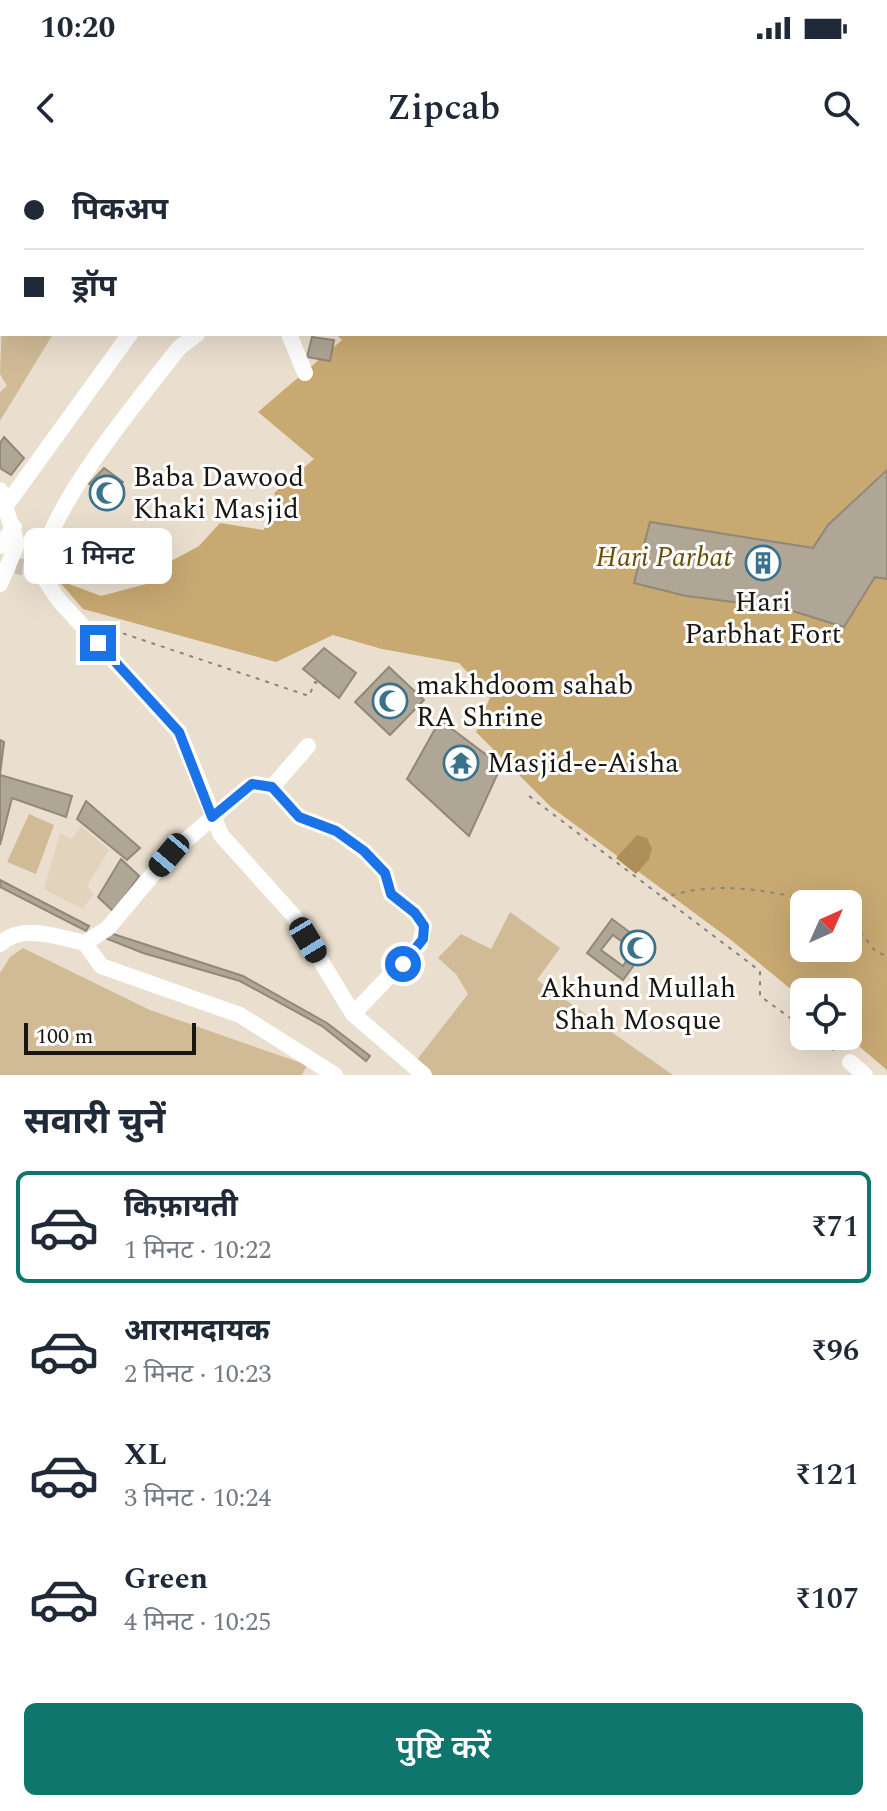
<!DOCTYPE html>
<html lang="hi">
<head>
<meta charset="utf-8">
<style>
	:root { --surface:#fff; --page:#f2f2f3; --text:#1f2937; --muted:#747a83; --line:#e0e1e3; --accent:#0f766e }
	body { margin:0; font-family:Spectral,"Noto Sans Devanagari",serif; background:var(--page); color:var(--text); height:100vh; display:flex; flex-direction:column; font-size:30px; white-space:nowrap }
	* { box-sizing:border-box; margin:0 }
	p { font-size:26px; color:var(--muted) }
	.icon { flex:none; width:44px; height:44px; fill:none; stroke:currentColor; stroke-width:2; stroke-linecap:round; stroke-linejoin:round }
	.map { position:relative; height:915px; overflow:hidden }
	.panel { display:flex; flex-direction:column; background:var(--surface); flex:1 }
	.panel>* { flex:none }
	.hud { position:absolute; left:0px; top:0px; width:888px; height:176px; box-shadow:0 8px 32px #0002; display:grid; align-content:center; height:176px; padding:0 24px; background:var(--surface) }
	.needle { width:52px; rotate:45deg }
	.tools { position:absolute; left:790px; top:730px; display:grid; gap:16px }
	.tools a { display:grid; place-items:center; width:72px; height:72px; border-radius:12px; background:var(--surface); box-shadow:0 8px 32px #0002; font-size:40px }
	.scale { position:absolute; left:24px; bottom:20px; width:172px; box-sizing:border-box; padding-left:8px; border:4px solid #19150f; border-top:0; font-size:22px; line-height:28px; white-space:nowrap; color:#19150f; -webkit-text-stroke:6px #fff; paint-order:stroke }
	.end { position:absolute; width:36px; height:36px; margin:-18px; border:10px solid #1a73e8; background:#fff; box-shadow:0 0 0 4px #fff }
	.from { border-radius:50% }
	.bubble { position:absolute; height:56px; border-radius:12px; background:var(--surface); box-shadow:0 8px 32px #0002; font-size:26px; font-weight:600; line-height:56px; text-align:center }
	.car { position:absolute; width:24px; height:48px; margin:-24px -12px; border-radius:10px; box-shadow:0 0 6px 2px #0007; background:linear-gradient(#222 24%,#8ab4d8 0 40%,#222 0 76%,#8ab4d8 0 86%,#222 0) }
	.hud b { display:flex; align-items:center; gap:28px; height:76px; font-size:30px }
	.hud b+b { border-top:2px solid var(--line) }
	.hud i { width:20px; height:20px; background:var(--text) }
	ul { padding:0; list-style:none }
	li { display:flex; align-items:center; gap:24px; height:112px; margin:0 16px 12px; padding:0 8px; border:4px solid transparent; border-radius:12px }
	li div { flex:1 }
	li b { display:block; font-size:30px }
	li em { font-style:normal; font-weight:600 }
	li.selected { border-color:var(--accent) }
	li>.icon { width:72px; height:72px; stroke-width:1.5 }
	h2 { padding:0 24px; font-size:36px; line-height:96px }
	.action { display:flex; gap:16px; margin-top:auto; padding:16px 24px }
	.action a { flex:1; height:92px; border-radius:12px; background:var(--accent); color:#fff; font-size:32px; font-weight:600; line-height:92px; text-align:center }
	.status { display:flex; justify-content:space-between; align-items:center; height:56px; padding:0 40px; background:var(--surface); direction:ltr }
	.status svg { height:22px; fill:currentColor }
	header { display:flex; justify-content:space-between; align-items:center; height:104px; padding:0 24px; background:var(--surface); font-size:36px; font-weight:600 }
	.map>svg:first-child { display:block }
	.built { fill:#e1d3bc }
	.green { fill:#d1bb97 }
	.forest { fill:#c9a972; fill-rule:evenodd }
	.water { fill:#ae8f59 }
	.building { fill:#afa696; stroke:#918878; stroke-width:2; fill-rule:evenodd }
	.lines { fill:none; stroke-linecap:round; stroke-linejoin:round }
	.minor-tunnel { stroke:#cbc1b2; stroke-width:16; stroke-dasharray:16 8; stroke-linecap:butt }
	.path { stroke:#8c8479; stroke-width:2; stroke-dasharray:4 6; stroke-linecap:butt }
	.minor { stroke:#fff; stroke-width:16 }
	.route { stroke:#1a73e8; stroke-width:10 }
	.labels { text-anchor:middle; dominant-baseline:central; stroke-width:6; stroke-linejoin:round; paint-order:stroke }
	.poi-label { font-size:28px; fill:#19150f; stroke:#fff; text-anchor:start }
	.park-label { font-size:28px; font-style:italic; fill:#6c4d05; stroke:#fff }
</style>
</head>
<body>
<div class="status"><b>10:20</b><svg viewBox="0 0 49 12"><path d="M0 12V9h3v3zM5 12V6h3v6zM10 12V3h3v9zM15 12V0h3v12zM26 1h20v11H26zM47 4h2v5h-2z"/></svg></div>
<header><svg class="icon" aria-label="back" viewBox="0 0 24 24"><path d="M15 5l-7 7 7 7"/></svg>Zipcab<svg class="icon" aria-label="search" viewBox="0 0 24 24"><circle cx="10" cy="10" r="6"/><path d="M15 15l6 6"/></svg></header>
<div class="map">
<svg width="887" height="915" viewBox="0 0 887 915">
	<rect width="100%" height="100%" fill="#eadfcf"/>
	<path class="built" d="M81,666l28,24 -22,36 7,8 -12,15 -38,-20 16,-56 12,6z"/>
	<path class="green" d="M2,161v13h51l-53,87v-29l7,-6 -7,-12z
		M29,654l25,11 -18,49 -29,-12z
		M510,752l50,36 -23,32 136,95h-240l-17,-14 52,-67 -12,-20 -18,-16 23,-24 30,15z
		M23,788l127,62 157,55 -5,10h-302v-102l10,-16z"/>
	<path class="forest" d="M822,0h65v910l-40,-34 1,-44h-44v8l-73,-60 -180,-133 -75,-75 14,-35 -31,-34 -77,-14 -49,-14 -57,27 -193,-53 -25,-29 43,16 49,-13 23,-23 26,-14 21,-23 43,7 19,-21 -8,-16 40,-34 -56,-47 84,-72 -6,-6h550v-172h-74zM804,744h44v44h-44z"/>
	<path class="water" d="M637,675l10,3 5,11 -3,10 -13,15 -20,-16z"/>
	<path class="building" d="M312,177l22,3 -4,21 -23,-4z
		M4,277l20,21 -13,17 -11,-7v-25z
		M104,308l19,14 -13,19 -21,-17z
		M887,310v109l-12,-2 -31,50 -61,-19 -97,-12 -52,-13 16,-61 163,26 15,-23z
		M324,488l32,25 -17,25 -36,-29z
		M389,507l35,33 -34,35 -35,-33z
		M440,560l64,48 -7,7 -28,61 -62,-57z
		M0,580l4,2 -4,33 72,21 -6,21 -54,-19 -12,47z
		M86,641l54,47 -13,12 -50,-41z
		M121,699l18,17 -25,36 -16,-15z
		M0,720l89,46 -3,5 -86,-44z
		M612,759l36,27 -25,34 -36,-27zM613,775l20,15 -10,16 -22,-16z
		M107,772l136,44 84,47 43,33 -4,5 -44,-35 -82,-45 -97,-28 -38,-15z"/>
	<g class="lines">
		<path class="minor-tunnel" d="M16,406l7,1"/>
		<path class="path" d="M104,467l205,69 6,-14 11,5
			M529,636l231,175v25l44,32
			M662,739c48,-20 111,-9 159,5
			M848,752l3,1
			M848,756l28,36 11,4
			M815,876l24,18"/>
		<path class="minor" d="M529,0l1,2
			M262,2l1,-2
			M502,2l4,-2
			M197,174l-18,14c-42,54 -129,156 -140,222l18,28 122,134 42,103 72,80 60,99 71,61
			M289,174l16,39
			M0,330l17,54 -17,40
			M7,344l123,-170
			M0,386l14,-19
			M272,627l27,30 37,14 28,20 21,22 6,21 24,19 9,13 -4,18 -67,70
			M85,783l16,23 139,49 95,60
			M0,784c23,-21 58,-7 85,-1l23,-15 61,-73 80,-69 6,-2 17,3 36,-41
			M850,902l15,13"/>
	</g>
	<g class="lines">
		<path class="route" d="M98,483l81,89 33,85 40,-33 20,3 27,30 37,14 28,20 21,22 6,21 24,19 9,13 -1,13 -20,25"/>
	</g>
	<defs>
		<g id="mosque-ring" transform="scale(1.8)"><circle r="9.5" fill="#fff" stroke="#3a728d" stroke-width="1.5"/><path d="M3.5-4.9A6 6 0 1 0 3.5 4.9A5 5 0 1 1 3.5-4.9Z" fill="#3a728d"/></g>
		<g id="building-ring" transform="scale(1.8)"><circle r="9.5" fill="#fff" stroke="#3a728d" stroke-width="1.5"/><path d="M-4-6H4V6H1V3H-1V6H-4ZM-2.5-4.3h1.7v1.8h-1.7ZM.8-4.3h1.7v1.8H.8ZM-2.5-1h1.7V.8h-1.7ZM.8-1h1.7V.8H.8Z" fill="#3a728d"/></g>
		<g id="temple-ring" transform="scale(1.8)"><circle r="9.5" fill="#fff" stroke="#3a728d" stroke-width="1.5"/><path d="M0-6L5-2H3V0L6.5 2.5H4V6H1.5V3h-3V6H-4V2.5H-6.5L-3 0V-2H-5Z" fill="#3a728d"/></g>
	</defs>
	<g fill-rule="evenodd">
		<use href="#mosque-ring" x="107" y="333"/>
		<use href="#building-ring" x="763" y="403"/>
		<use href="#mosque-ring" x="390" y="541"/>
		<use href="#temple-ring" x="461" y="603"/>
		<use href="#mosque-ring" x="638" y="788"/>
	</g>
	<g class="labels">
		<g class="poi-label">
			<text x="133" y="317">Baba Dawood<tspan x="133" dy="32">Khaki Masjid</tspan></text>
			<text x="763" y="442" text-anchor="middle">Hari<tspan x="763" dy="32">Parbhat Fort</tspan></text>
			<text x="416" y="525">makhdoom sahab<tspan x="416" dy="32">RA Shrine</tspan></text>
			<text x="487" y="603">Masjid-e-Aisha</text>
			<text x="638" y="828" text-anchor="middle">Akhund Mullah<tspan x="638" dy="32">Shah Mosque</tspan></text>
		</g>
		<g class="park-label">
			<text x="664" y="397">Hari Parbat</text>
		</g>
	</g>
</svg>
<div class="tools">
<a><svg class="needle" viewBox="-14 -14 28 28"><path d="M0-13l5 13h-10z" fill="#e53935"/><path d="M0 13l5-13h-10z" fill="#747a83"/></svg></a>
<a><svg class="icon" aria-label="locate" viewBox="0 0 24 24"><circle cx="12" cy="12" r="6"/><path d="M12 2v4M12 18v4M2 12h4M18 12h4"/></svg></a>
</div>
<div class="scale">100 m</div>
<i class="end from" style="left:403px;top:804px"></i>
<i class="end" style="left:98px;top:483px"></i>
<div class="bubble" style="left:24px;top:368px;width:148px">1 मिनट</div>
<i class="car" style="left:169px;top:695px;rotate:220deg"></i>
<i class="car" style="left:308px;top:780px;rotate:149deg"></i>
<div class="hud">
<b><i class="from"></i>पिकअप</b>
<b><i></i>ड्रॉप</b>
</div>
</div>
<section class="panel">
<h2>सवारी चुनें</h2>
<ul>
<li class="selected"><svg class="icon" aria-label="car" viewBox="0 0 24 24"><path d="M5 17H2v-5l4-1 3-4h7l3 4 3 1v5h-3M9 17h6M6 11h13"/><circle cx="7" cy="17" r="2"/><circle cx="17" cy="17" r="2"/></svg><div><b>किफ़ायती</b><p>1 मिनट · 10:22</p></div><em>₹71</em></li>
<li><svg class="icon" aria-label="car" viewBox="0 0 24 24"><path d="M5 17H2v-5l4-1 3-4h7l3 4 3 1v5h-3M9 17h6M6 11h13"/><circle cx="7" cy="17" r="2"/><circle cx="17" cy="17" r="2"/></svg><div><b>आरामदायक</b><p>2 मिनट · 10:23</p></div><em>₹96</em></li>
<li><svg class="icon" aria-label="car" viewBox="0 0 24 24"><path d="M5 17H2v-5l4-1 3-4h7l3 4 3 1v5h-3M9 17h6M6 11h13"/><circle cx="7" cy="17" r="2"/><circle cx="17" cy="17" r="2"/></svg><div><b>XL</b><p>3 मिनट · 10:24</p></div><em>₹121</em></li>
<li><svg class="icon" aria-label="car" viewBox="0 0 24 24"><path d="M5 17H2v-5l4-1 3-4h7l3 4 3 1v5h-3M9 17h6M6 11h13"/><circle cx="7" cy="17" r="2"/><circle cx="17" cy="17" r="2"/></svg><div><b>Green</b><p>4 मिनट · 10:25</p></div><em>₹107</em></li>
</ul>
<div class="action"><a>पुष्टि करें</a></div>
</section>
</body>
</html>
